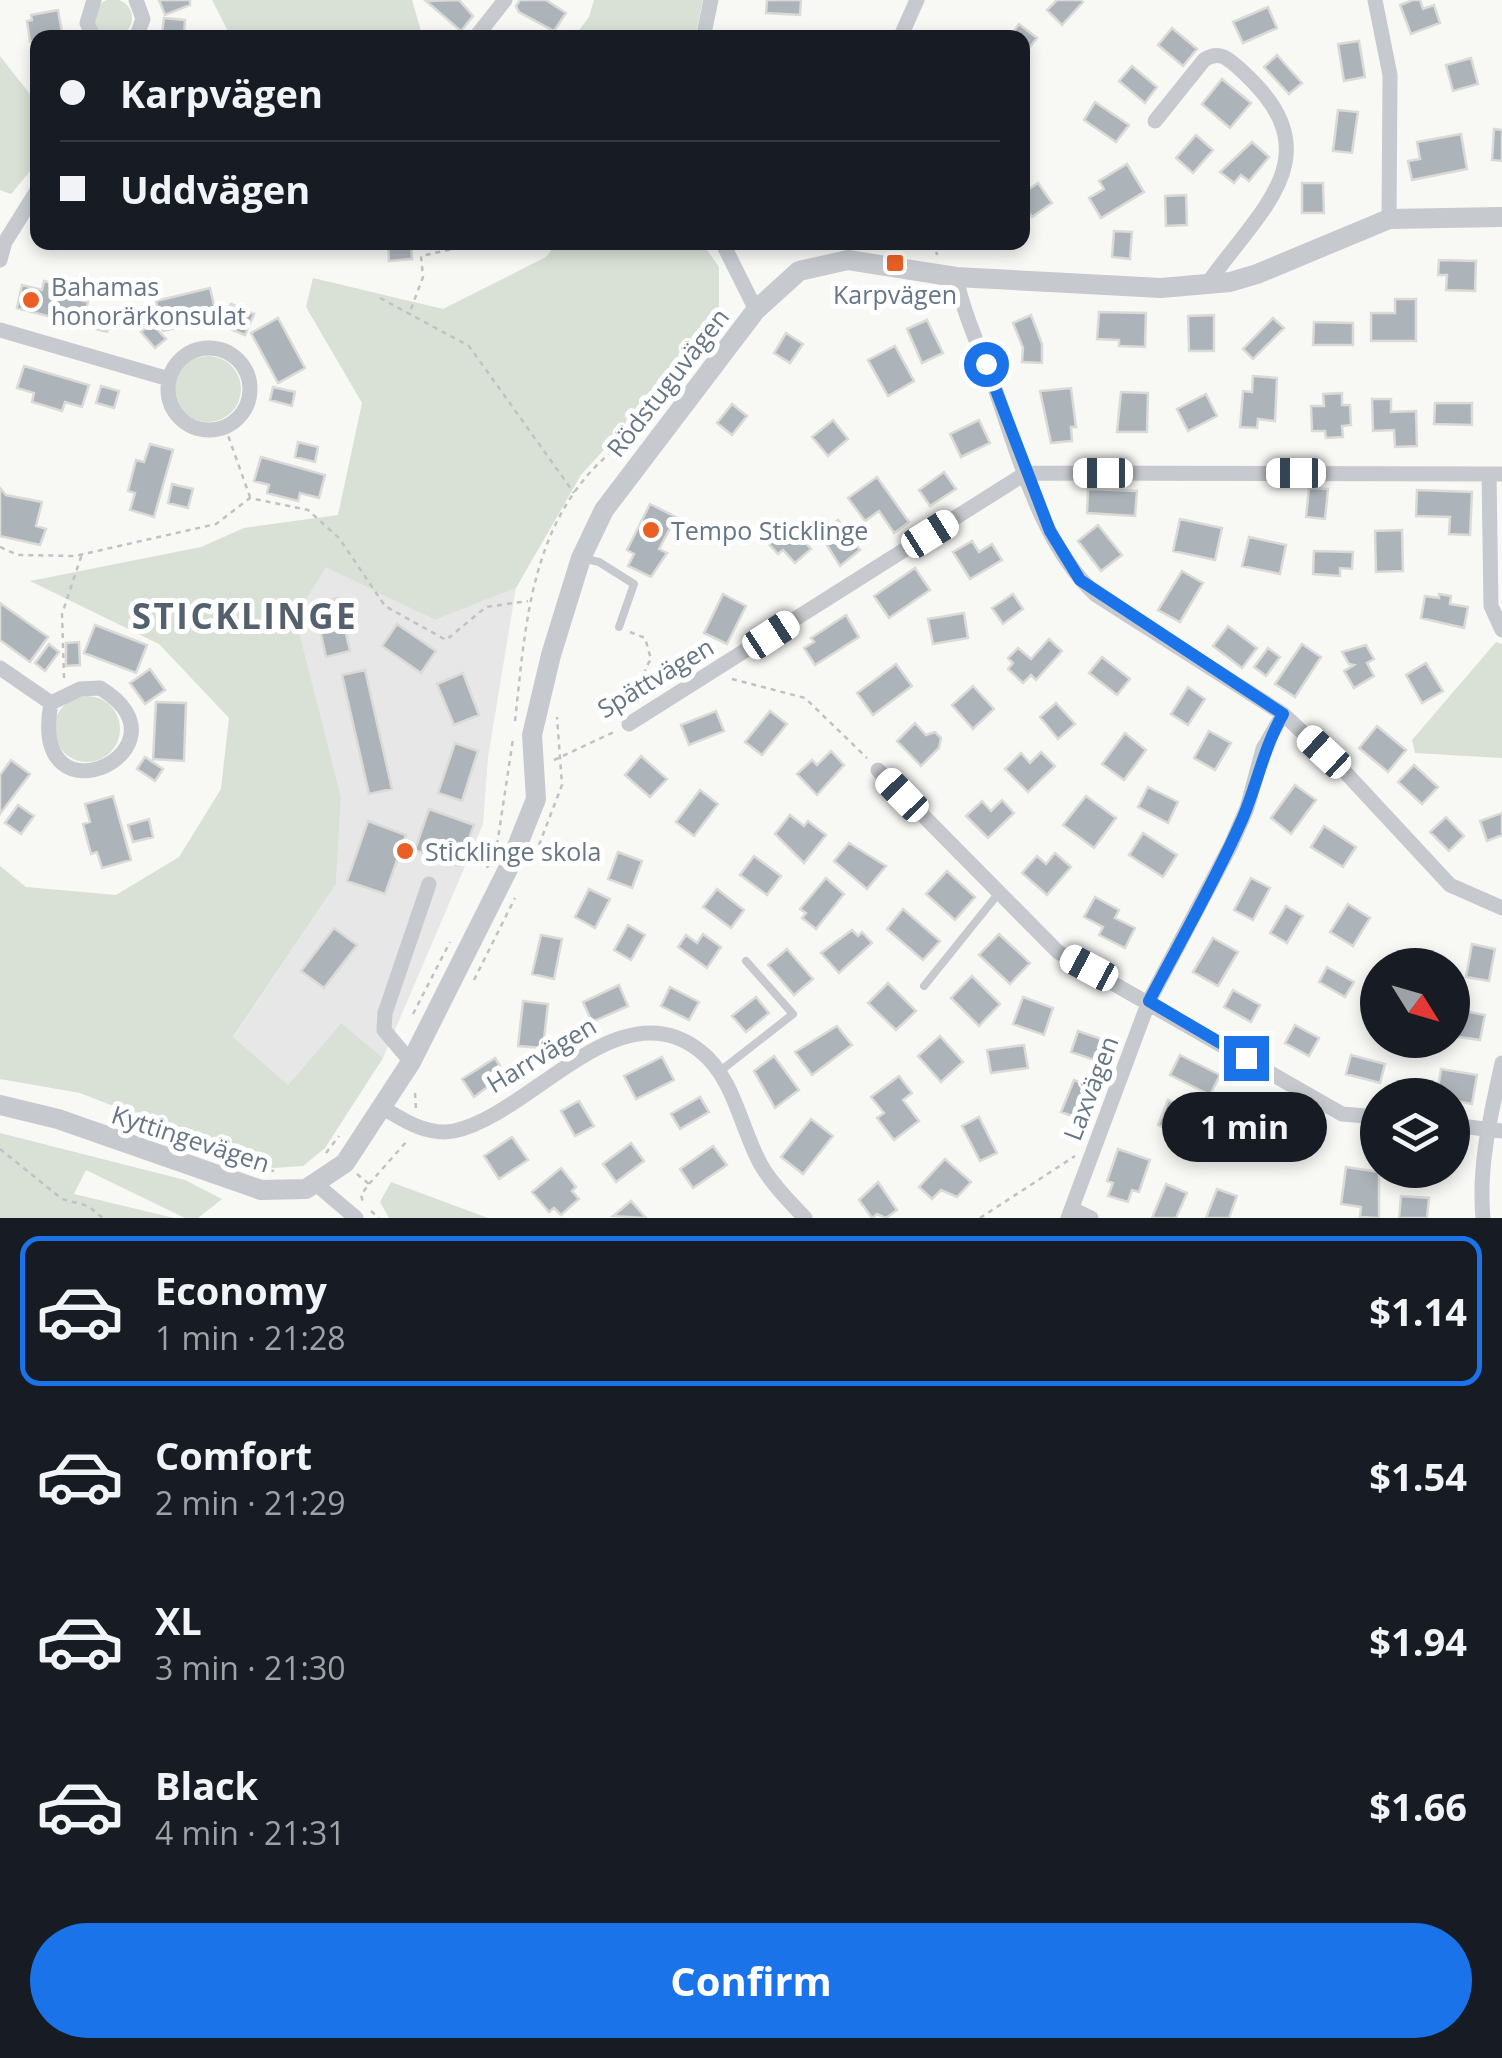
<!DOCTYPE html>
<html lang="en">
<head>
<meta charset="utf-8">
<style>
	:root { --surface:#171b24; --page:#20242c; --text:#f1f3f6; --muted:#9ea1a6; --line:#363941; --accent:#1a73e8 }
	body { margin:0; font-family:"Open Sans",sans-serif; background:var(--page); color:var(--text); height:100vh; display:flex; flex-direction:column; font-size:38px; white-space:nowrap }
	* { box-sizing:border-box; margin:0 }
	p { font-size:32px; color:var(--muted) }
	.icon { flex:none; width:55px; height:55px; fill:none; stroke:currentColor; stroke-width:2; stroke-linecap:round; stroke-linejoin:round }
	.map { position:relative; height:1218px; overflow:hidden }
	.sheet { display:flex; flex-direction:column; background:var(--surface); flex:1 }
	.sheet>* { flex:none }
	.guide { position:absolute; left:30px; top:30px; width:1000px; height:220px; border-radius:20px; box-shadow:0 5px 15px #0003; display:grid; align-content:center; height:220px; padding:0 30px; background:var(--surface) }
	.needle { width:65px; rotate:127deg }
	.controls { position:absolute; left:1360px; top:948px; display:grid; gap:20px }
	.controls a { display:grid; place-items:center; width:110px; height:110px; border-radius:50%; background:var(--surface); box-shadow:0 5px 15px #0003; font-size:50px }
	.end { position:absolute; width:45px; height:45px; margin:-22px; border:12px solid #1a73e8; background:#fff; box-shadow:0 0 0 5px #fff }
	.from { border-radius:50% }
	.bubble { position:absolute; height:70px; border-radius:35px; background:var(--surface); box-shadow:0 5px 15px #0003; font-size:32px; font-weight:700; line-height:70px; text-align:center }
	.car { position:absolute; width:30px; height:60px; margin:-30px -15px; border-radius:12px; box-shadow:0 0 8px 2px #0007; background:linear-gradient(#fff 24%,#345 0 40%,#fff 0 76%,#345 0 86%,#fff 0) }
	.guide b { display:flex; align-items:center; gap:35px; height:95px; font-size:38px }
	.guide b+b { border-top:2px solid var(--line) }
	.guide i { width:25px; height:25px; background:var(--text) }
	ul { padding:18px 0 0; list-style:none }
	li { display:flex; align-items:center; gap:30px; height:150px; margin:0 20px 15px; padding:0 10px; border:5px solid transparent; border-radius:20px }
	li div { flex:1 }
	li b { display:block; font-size:38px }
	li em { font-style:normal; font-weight:700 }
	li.selected { border-color:var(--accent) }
	li>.icon { width:90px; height:90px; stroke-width:1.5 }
	.cta { display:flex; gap:20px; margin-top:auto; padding:20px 30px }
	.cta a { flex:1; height:115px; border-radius:60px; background:var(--accent); color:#fff; font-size:40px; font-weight:700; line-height:115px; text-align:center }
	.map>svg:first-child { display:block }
	.built { fill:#e6e7e6 }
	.green { fill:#d9e0d6 }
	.building { fill:#acb4ba; stroke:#dadad7; stroke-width:2.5 }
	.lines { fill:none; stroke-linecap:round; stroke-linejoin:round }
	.path { stroke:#bfc2c4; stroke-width:2.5; stroke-dasharray:5 5; stroke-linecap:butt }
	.service { stroke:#c6c9cd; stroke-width:8 }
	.minor { stroke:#c6c9cd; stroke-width:15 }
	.tertiary { stroke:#c6c9cd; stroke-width:20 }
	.route { stroke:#1a73e8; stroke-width:12 }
	.poi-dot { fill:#ea5f24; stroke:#fff; stroke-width:4 }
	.labels { text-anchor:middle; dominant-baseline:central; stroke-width:10; stroke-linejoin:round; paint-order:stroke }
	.poi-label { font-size:25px; fill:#667687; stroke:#fff; text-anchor:start }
	.street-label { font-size:25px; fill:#667687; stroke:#fff }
	.district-label { font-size:35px; font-weight:bold; letter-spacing:2.5px; fill:#54606c; stroke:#fff }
</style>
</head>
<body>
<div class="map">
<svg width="1502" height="1218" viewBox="0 0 1502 1218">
	<rect width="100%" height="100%" fill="#f8f8f5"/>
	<path class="built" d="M326,566l109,54 81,-32 -28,169 -5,67 -100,234 -43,-34 -52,61 -55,-47 103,-154 5,-87 -47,-179z"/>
	<path class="green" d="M94 18a19 19 0 1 1 38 0a19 19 0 1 1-38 0Z
		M212,0h200l9,31 7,6h-197z
		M594,0h109l-8,37h-121l15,-20z
		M0,56l37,47v60l-26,31 -11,-4z
		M557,243h145l17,24v55l-138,153 -65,113 -81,32 -109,-53 -31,50 46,180 -5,87 -103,153 55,48 53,-62 42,35 -58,90 -22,18 -30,2 -193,-75 -80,-14v-213l26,21 90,8 63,-38 42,-68 8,-71 -70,-74 -129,-63 171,-34 43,-19 94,-13 24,-112 -56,-96 7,-29 130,31 103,-52z
		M175 389a33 33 0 1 1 66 0a33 33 0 1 1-66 0Z
		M1496,642l6,2v114l-87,-5 -3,-13z
		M54 729a33 33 0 1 1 66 0a33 33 0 1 1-66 0Z
		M0,1133l185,47 37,19 -24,19h-13l-99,-48 -12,24 100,24h-174z
		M391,1182l97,36h-99l-9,-16z"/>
	<path class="building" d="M159,0h31v5l-25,10z
		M459,0l14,16 -12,15 -35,-30z
		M520,0h26l20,13 -12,18 -35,-19 -3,-6z
		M767,0h34l-1,15 -34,-2z
		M1057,0h24l2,2 -21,23 -15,-15z
		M1413,0h7l3,9 11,-4 6,18 -29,11 -11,-29z
		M1268,7l9,21 -34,15 -10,-21z
		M58,10l5,28h-25l-2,9 -1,-6 -5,1 -3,-21 5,-1 -1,-5z
		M164,18l21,2 -1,15 -22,-2z
		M1019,24l18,14 -15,19v-19h-13z
		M1172,28l25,21 -14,17 -25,-21z
		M1359,41l6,36 -21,4 -6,-37z
		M1277,55l25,28 -13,11 -25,-27z
		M1471,58l7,26 -25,7 -7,-26z
		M1132,66l25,21 -12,16 -26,-22z
		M1222,79l29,24 -21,25 -28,-24z
		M1095,102l34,23 -13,17 -32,-22z
		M1338,110l20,2 -6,41 -19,-2z
		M1494,129l8,1v31l-10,-1z
		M1461,134l6,35 -55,11 -4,-19 12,-2 -3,-17z
		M1196,135l17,15 -20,23 -17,-15z
		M1252,142l17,15 -20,24 -8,-6 -7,8 -14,-11z
		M1127,164l17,28 -43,26 -12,-20 15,-9 -5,-8z
		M1038,183l14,20 -20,14 -10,-13v-10z
		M1302,183h21l1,30h-22z
		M1186,195l1,30 -21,1 -1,-30z
		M1114,231l18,1 -2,27 -18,-2z
		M388,242h23l1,17 -23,2z
		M1439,260l37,1 -1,30 -29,-1 1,-15h-9z
		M44,281l31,8 -2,9 15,4 -6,23 -65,-17 5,-23 20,5z
		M210,288l7,30 -54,13 -7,-30z
		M1395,299h21v42h-45v-28h24z
		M231,304l23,10 -9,21 -24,-10z
		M96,310l15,4 -4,18 -15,-4z
		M1099,312l47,1 -1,34 -26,-1v-6l-22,-1z
		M1031,315l11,29v19l-20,-1 1,-14 -10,-25z
		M1214,315v36h-25l-1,-35z
		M278,318l27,50 -27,15 -27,-50z
		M1273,318l11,10 -31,31 -10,-10z
		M927,320l16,33 -21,10 -15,-34z
		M1314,322l39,1v22h-40z
		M151,323l15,16 -11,9 -14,-16z
		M786,333l17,11 -13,19 -16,-10z
		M895,346l19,35 -26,15 -20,-36z
		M24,366l65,19 -7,22 -17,-5 -3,9 -30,-9 2,-9 -17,-5z
		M1253,376l24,2 -2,43 -17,-2 -1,9 -17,-1 3,-36 9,1z
		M101,386l18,5 -5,17 -18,-5z
		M273,387l22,5 -3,14 -22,-6z
		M1071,388l5,39h-5l1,14 -21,2 -11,-52z
		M1121,392l27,1 -1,39h-30z
		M1342,393v12h8l1,20 -9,1 1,11 -17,1 -1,-7h-13l-1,-25h13l-1,-12z
		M1206,394l11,22 -29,15 -11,-22z
		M1372,399h19v13l25,-1 1,35 -22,1 -1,-17 -21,1z
		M1435,403h37v22l-38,-1z
		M732,404l15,12 -15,19 -15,-12z
		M833,420l15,19 -20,17 -16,-19z
		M979,420l11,23 -29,14 -11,-23z
		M298,442l20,5 -3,15 -20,-5z
		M150,444l23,6 -19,67 -24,-7 5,-17 -7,-2 8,-31 8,2z
		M261,457l64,18 -6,23 -19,-5 -2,8 -31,-8 2,-8 -15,-4z
		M944,472l12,17 -26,17 -11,-16z
		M877,477l32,45 -15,11 -15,-22 -14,10 -17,-23z
		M172,484l21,5 -5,19 -20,-5z
		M0,488l6,7 36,7 -6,24 10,3 -6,16 -40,-9z
		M1309,488l19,1 -3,30 -19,-2z
		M1088,489l49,2 -2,25 -48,-3z
		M1417,490l55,2 -2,43 -21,-1 1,-17 -34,-1z
		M650,504l26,13 -17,32 8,4 -16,24 -23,-11 6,-12 -7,-4z
		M1180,519l42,9 -7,32 -42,-9z
		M838,520l22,30 -20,16 -20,-32z
		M789,524l22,25 -16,14 -12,-13 -5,4 -10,-11z
		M1098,525l24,30 -21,16 -23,-30z
		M1402,530l1,41 -27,1 -1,-41z
		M1249,537l37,8 -6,29 -38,-8z
		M972,541l7,11 13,-8 10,16 -32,19 -17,-27z
		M1314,551l39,1 -1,17 -12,-1v8l-27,-2z
		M915,568l15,22 -41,28 -15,-22z
		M1182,571l21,12 -23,39 -22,-12z
		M723,594l23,12 -19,38 -23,-11z
		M1013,594l10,15 -20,15 -11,-16z
		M1439,594l12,2 -1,8 18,3 -4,21 -43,-10 4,-22 14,2z
		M338,598l12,53 -24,6 -12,-54z
		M0,603l48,34 -18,25 -30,-22z
		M964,613l4,25 -35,6 -5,-25z
		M846,615l13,22 -44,28 -11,-17 10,-6 -3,-4z
		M397,624l39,27 -15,22 -39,-27z
		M95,625l52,20 -11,28 -52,-20z
		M1228,626l29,22 -15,20 -29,-22z
		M1049,639l13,12 -26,29 -5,-5 -8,8 -15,-14 5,-6 -5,-5 10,-10 13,11z
		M79,642l1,23 -14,1v-23z
		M49,644l10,8 -14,19 -10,-8z
		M1302,644l19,13 -26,40 -20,-13z
		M1366,645l8,14 -7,4 7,13 -20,12 -10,-17 10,-6 -5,-1 -7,-12z
		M1268,648l12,9 -14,19 -12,-9z
		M1102,657l28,22 -13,16 -28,-22z
		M1426,663l17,28 -21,12 -16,-28z
		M896,664l16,22 -39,29 -16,-22z
		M150,669l15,21 -20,14 -15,-21z
		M365,670l27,119 -23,5 -27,-119z
		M463,673l16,42 -25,10 -17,-41z
		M973,686l21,23 -21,20 -21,-24z
		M1188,687l17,12 -17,26 -17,-11z
		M156,702l30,1 -2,58 -31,-2z
		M1056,703l19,21 -17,15 -18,-22z
		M716,711l8,20 -35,14 -8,-20z
		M770,711l17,13 -25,31 -17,-13z
		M915,723l11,12 9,-3 6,6 -2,10 -18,18 -24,-25z
		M1377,726l29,24 -18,22 -29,-24z
		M1209,731l22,12 -16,27 -21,-12z
		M1125,733l21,17 -22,30 -22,-16z
		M455,743l23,8 -16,50 -24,-8z
		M831,751l13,14 -27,30 -20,-21 15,-14 5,5z
		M1041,752l14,14 -27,26 -23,-23 16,-16 9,10z
		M641,756l26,23 -17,18 -25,-22z
		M145,757l18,12 -8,12 -18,-12z
		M11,760l19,14 -30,40v-39z
		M1414,765l24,22 -16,17 -24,-22z
		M1295,785l21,15 -25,34 -20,-16z
		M1148,787l30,15 -10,21 -30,-16z
		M700,790l18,14 -24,32 -18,-14z
		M113,796l18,64 -29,8 -5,-16 -6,2 -8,-30 7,-2 -5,-18z
		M1086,796l30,22 -22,30 -31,-23z
		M1002,800l12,13 -26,25 -22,-22 16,-15 9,10z
		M18,805l16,11 -13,18 -16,-11z
		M429,809l45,16 -15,41 -44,-16z
		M1502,813v22l-15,6 -7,-20z
		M790,815l14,11 4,-5 18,14 -22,28 -29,-29z
		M1446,817l18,19 -15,15 -19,-19z
		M149,819l4,18 -20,5 -5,-17z
		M368,821l38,14 -21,59 -38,-13z
		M1324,826l32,21 -13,20 -32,-20z
		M1143,833l34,22 -14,22 -34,-22z
		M849,843l37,23 -19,23 -33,-28z
		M618,852l24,9 -10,27 -24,-9z
		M1055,853l16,14 -24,28 -25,-22 15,-17 9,8z
		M754,856l27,20 -14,19 -27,-20z
		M947,871l28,26 -20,23 -29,-26z
		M826,878l18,16 -28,35 -14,-11 4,-5 -6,-4z
		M1251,878l19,10 -17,32 -19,-10z
		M589,889l21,10 -15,29 -20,-11z
		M717,889l27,21 -13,18 -28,-21z
		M1095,897l24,13 -4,8 20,10 -10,20 -26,-13 4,-8 -19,-10z
		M1348,904l22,14 -17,28 -23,-14z
		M1286,906l17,10 -16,27 -17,-10z
		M903,909l37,32 -17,19 -36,-31z
		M628,925l17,10 -14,25 -17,-10z
		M334,928l23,17 -33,43 -23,-17z
		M852,930l6,6 4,-4 10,11 -33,30 -18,-20z
		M703,934l18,13 -14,21 -29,-21 8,-12 11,8z
		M999,934l31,29 -20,21 -31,-29z
		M541,935l21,4 -8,40 -22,-5z
		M1213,938l25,14 -20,34 -25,-14z
		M1472,944l23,5 -6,32 -23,-4z
		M787,949l26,30 -19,16 -26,-30z
		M1327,967l27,15 -9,15 -26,-15z
		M972,976l28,28 -21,22 -28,-28z
		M888,983l28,28 -20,19 -28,-27z
		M619,985l9,21 -36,16 -9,-20z
		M670,987l29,15 -10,18 -28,-14z
		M1233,990l27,15 -9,17 -27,-15z
		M756,997l13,16 -23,19 -14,-16z
		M1023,997l30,11 -9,27 -31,-11z
		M523,1001l25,3 -5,44 -25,-2z
		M1453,1009l32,6 -5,25 -28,-4z
		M1295,1025l24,13 -10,18 -24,-13z
		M837,1026l15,19 -40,30 -17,-23z
		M1078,1031l32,11 -7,21 -32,-11z
		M940,1036l23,26 -22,20 -23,-26z
		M1024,1045l4,23 -37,5 -4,-23z
		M1180,1055l40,20 -10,20 -40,-20z
		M1351,1055l34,9 -5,19 -34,-9z
		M774,1056l25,34 -24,18 -21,-37z
		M662,1057l12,23 -38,19 -12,-23z
		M495,1058l10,16 -31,23 -12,-18z
		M1441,1069l36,6 -5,29 -20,-4v-5h-15z
		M899,1076l13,17 -9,7 16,21 -25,19 -17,-22 7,-5 -13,-16z
		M1074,1080l20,8 -12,32 -21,-8z
		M700,1097l9,15 -29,17 -9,-15z
		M1168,1100l32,13 -3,6 14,5 -10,23 -43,-22z
		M579,1101l15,25 -19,10 -14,-25z
		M1236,1109l17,7 -3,7 24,9 -11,26 -19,-7 -3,6 -21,-8z
		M979,1117l18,36 -17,8 -18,-35z
		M811,1119l22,17 -30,38 -22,-17z
		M512,1137l16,23 -29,19 -15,-23z
		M631,1143l13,18 -28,21 -13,-18z
		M713,1146l14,19 -34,23 -13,-19z
		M1118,1149l32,11 -11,32 -7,-2 -4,12 -20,-6 5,-13 -6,-2z
		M945,1159l26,23 -14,15 -16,-7 -9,9 -13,-12z
		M1346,1167l33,5v46l-19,-1 1,-10 -20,-3z
		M561,1168l15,19 -4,4 7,8 -18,16 -7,-7 -5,4 -17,-20z
		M878,1182l19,28 -11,8 -9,-4 -5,4 -13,-18z
		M1166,1184l21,9 -11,25h-24z
		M1217,1189l20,7 -8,22h-23z
		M1401,1196l28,2 -2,20h-28z
		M631,1201l15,17 -33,-2z"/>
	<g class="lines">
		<path class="path" d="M934,242l3,13
			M380,298l89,48 105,147
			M411,309l12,-32 -2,-21 59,-13 20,5 23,-6
			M225,427l25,70
			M0,547l18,8 57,1 141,-32 34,-26 58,12 31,28 46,68 61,34 40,-33 42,-6
			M630,632l15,6 6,21 -6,10 2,22
			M64,678l-2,-64 20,-60
			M732,679l73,19 62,60
			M515,721c10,-89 14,-187 82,-256 14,-14 32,-27 48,-40
			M554,760l60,-28
			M497,845l16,-106
			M539,845l23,-60 -5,-68
			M487,868l7,-16
			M474,980l41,-82
			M413,1014l37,-72
			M415,1093l1,17
			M0,1149l62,50 26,7 15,12
			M326,1153l13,-17
			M252,1166l22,5
			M357,1174l12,10 -8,11 2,7
			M369,1184l38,-43
			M371,1211l8,7
			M980,1218l95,-62"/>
		<path class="service" d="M581,558l18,4 35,22 -15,43
			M924,986l74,-92
			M719,1072l74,-58 -47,-53"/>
		<path class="minor" d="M136,0l7,19 -7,19
			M1375,0l15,75 -1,144
			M94,38l-7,-15 7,-23
			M475,38l30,-38
			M703,38l8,-38
			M900,38l17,-38
			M1155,121l49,-61c16,-11 26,0 39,12 91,83 19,135 -36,212
			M722,242l34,68
			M0,260l5,-18 33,-53
			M956,277c7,35 23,70 36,103 26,72 47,162 104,215l187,119 62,58 105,113 52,23
			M0,330l169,49
			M168 389a41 41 0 1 1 82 0a41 41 0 1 1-82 0Z
			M1489,474l2,132 11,24
			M0,668l51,35
			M100,688c100,60 -73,144 -49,15l29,-14z
			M629,724l397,-251 476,1
			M878,770l180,182 284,162 36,3
			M411,1062l-27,-32 1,-17 44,-129
			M383,1108c22,13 44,28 71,23 77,-16 165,-145 246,-80 34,26 41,78 61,114 12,20 28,36 44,53
			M1452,1125l50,6
			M316,1184l40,34
			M1072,1209l19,9
			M1068,1218l81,-217 82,-156 16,-37 16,-59 20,-35
			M1483,1218c-5,-52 8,-104 19,-155"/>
		<path class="tertiary" d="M0,1105l58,14 203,71 45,-1 39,-26 66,-101 97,-193 28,-70 -4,-64 19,-80 30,-97 23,-48 152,-200 43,-39 49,-11 108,17 205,11 69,-6 27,-8 132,-55 113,-2"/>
	</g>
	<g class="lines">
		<path class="route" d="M986,364l64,167 30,49 203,134c-20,35 -26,72 -42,108 -27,61 -61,120 -92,179l97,57"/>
	</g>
	<g class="poi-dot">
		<rect x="885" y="253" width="20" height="20" rx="5"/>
		<circle cx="31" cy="300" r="10"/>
		<circle cx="651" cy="530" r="10"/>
		<circle cx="405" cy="851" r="10"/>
	</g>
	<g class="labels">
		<g class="poi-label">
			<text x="51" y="286">Bahamas<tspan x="51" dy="29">honorärkonsulat</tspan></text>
			<text x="895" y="294" text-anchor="middle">Karpvägen</text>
			<text x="671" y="530">Tempo Sticklinge</text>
			<text x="425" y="851">Sticklinge skola</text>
		</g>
		<g class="street-label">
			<text transform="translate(667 382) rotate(-52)">Rödstuguvägen</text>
			<text transform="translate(655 677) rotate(-31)">Spättvägen</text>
			<text transform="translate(541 1054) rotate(-31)">Harrvägen</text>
			<text transform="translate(1090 1088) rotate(-69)">Laxvägen</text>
			<text transform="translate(191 1138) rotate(18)">Kyttingevägen</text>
		</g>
		<g class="district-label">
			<text x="245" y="615">STICKLINGE</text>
		</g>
	</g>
</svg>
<div class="controls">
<a><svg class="needle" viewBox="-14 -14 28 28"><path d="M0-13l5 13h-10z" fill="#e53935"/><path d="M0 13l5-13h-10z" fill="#9ea1a6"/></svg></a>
<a><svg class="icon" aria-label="layers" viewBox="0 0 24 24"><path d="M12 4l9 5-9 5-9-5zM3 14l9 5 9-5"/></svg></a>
</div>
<i class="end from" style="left:986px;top:364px"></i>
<i class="end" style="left:1246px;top:1058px"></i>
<div class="bubble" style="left:1162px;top:1092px;width:165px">1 min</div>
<i class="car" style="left:1103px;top:473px;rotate:270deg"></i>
<i class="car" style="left:1296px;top:473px;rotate:270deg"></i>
<i class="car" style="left:930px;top:534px;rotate:58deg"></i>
<i class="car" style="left:771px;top:635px;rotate:57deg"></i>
<i class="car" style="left:1324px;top:752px;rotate:313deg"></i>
<i class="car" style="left:902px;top:795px;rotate:316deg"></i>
<i class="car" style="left:1089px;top:968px;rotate:298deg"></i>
<div class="guide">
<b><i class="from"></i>Karpvägen</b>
<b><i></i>Uddvägen</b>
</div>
</div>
<section class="sheet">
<ul>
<li class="selected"><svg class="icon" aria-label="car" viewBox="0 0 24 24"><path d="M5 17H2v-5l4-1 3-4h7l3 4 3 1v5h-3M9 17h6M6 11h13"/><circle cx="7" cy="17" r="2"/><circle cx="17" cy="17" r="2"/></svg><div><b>Economy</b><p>1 min · 21:28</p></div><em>$1.14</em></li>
<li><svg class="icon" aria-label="car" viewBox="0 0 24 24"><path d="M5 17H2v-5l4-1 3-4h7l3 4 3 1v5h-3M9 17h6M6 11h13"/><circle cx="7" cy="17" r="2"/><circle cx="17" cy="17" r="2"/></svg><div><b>Comfort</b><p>2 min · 21:29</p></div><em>$1.54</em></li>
<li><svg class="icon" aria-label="car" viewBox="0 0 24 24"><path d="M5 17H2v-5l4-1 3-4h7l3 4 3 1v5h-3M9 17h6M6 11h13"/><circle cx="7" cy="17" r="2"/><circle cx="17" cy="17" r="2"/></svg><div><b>XL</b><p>3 min · 21:30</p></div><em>$1.94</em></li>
<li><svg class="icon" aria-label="car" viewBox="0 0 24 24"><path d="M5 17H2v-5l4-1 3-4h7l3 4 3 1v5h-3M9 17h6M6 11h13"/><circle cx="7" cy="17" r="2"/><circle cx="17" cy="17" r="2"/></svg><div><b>Black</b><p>4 min · 21:31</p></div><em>$1.66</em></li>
</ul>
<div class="cta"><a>Confirm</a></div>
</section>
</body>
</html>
